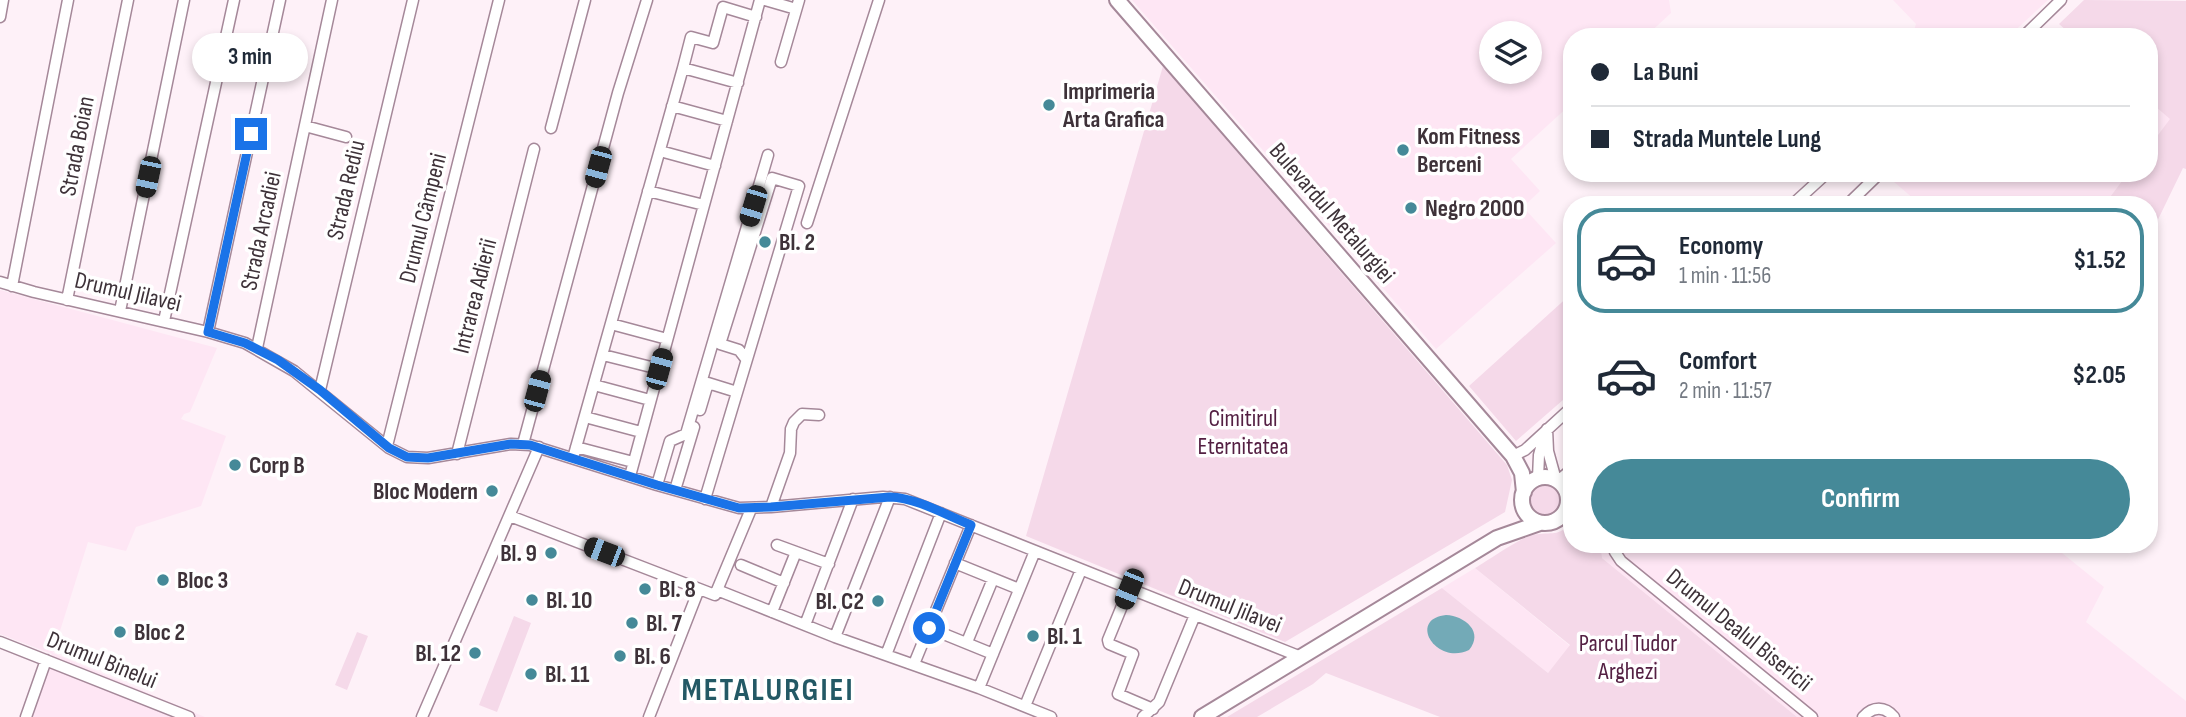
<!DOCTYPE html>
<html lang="en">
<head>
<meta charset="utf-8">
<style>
	:root { --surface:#fff; --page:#f6f6f7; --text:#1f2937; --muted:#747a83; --line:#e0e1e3; --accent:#458998 }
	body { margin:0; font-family:"Sofia Sans Condensed",sans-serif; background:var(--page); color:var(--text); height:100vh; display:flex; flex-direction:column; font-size:26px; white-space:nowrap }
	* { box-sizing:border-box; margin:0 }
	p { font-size:23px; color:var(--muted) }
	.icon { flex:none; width:38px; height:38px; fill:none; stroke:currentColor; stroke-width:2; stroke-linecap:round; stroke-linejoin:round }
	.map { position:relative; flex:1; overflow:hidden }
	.panel { position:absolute; left:1563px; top:196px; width:595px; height:357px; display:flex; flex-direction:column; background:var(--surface); border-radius:28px; box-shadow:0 4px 10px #0003 }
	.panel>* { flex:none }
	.banner { position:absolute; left:1563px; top:28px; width:595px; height:154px; border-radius:28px; box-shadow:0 4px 10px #0003; display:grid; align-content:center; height:154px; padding:0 28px; background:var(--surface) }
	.controls { position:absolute; left:1479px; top:21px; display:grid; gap:14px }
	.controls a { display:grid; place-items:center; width:63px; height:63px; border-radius:50%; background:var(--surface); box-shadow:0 4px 10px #0003; font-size:35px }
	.end { position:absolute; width:32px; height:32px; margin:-16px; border:9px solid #1a73e8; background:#fff; box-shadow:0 0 0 4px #fff }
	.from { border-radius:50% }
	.bubble { position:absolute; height:49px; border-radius:24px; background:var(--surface); box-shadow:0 4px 10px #0003; font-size:23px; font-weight:700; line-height:49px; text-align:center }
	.car { position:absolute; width:21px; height:42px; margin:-21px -10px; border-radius:9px; box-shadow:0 0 5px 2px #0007; background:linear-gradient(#222 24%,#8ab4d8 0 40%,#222 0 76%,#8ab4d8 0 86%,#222 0) }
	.banner b { display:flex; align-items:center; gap:24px; height:66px; font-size:26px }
	.banner b+b { border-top:2px solid var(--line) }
	.banner i { width:18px; height:18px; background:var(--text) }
	ul { padding:12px 0 0; list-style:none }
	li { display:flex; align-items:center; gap:21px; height:105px; margin:0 14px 10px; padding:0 14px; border:4px solid transparent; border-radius:28px }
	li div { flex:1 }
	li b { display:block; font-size:26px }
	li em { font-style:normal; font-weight:700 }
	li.active { border-color:var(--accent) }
	li>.icon { width:63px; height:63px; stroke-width:1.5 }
	.primary-button { display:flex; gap:14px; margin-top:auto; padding:14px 28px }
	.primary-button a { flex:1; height:80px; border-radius:42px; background:var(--accent); color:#fff; font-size:28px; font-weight:700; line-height:80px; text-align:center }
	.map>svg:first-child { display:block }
	.built { fill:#fee6f4; fill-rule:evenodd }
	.green { fill:#f5d9e9 }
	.water { fill:#73aab7 }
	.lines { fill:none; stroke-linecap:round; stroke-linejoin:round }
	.minor-casing { stroke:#a58899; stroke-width:13 }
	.secondary-casing { stroke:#a58899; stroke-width:18 }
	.minor { stroke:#fff; stroke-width:10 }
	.secondary { stroke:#fff; stroke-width:14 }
	.route { stroke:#1a73e8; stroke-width:9 }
	.poi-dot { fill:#458998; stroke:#fff; stroke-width:2.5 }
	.labels { text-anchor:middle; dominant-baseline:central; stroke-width:7; stroke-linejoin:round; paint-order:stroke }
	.poi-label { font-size:24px; font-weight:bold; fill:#3e3239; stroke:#fff; text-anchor:start }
	.street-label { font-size:24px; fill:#3e3239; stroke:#fff }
	.park-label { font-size:24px; fill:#542043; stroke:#fff }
	.district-label { font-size:32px; font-weight:bold; letter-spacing:2px; fill:#235965; stroke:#fff }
</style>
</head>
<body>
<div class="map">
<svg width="2186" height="717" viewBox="0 0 2186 717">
	<rect width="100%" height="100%" fill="#fef1f8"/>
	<path class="built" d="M1132,0h537l2,13 -26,24h-73l-1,67 -60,55 29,32 -17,16 33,36 -120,106zM1491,33h39v39h-39z
		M1893,0h155l-40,37h-96l4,-13z
		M2149,101l22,18 -22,28z
		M1903,173h225l-24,32h-183l-27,-23z
		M0,290l217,58 -27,64 -6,2 -3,5 45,17 -25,70 -65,21 -10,24 -38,-9 -35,111 152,64h-174l21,-63 -52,-20z
		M1585,544h466l53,43 -18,35 100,79v16h-389z
		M1475,568l95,78 -22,27 -106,-85z"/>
	<path class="green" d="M2084,0l102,1v168l-3,-1 -34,70v-33h-45l24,-32h21v-26l21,-28 -21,-18v-64h-75l-15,-13z
		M1163,66l344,399 5,15 -7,32 -220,130 -259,-106z
		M1571,294v99l-55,48 -47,-55z
		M1529 500a16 16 0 1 1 32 0a16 16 0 1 1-32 0Z
		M1571,522l1,22h13l4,3 -2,-3h13l2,14 195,159h-357l-114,-44 -13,11 -56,33h-30l215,-129 106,85 22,-28 -95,-77c14,-8 44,-30 58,-33 20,-4 25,3 38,-13z
		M514,616l17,7 -34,89 -18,-7z
		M357,632l11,4 -21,54 -12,-5z"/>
	<path class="water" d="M1446,615c19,1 38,17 23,35 -33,16 -62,-31 -23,-35z"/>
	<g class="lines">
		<g class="minor-casing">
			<path id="minor" d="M765,0l31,9
				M0,17l3,-17
				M2023,37l38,-37
				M781,62l18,-62
				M683,68l8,-31 22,6 10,-36 33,10
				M672,106l55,15
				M305,126l41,11
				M551,128l34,-128
				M660,151l55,15
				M648,191l56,14
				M1792,205l35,-32
				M1847,205l33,-32
				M807,223l72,-223
				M0,282l34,10 174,40 37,11 49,28 95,77 18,9 21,1 83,-14 19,1 127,40 82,23 32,-1 112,-10 22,2 396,158
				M12,286l56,-286
				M67,300l61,-300
				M120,311l64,-311
				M164,321l70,-321
				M611,324l56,15
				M208,332l72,-332
				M257,348l75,-348
				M603,355l56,14
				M594,385l56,15
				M320,390l93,-390
				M700,410l8,-27 29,9
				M585,417l56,15
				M1547,429l1,22 8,29
				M523,444l95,-351 29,-93
				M387,446l112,-446
				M576,447l57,15
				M457,454l77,-305
				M1513,456l12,-6 47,-43
				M573,458l110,-390 55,15
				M630,476l130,-476
				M1538,478l1,-23 6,-22
				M1558,481l14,-12
				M657,485l13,-44 16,-7 82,-279
				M1565,489l7,2
				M675,490l19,-63
				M705,499l94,-313 -27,-8 -52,166 19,6 7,9
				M771,507l19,-54 1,-24 3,-7 8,-8 17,1
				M1564,514l8,-3
				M510,516l205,79 36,-86
				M1615,544v8l6,9 191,156
				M777,545l52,19
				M955,563l64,26
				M741,565l43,18
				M1129,589l-21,51 1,4 24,10 -15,40 35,15
				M717,590l118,47 55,-140
				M772,612l24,-60
				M805,625l48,-126
				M929,628l64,26
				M835,637l144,51 72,29
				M0,642l189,75
				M967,642l26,-63
				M886,655l55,-142
				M914,664l57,-139
				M979,688l56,-137
				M1025,706l56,-136
				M26,717l20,-57
				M422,717l117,-270
				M649,717l50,-128
				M1143,717l16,-15 36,-87
				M1863,717c10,-11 22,-11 31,0"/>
		</g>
		<g class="secondary-casing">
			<path id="secondary" d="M1117,0l396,456 9,17 2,19
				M1522 500a23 23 0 1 1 46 0a23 23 0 1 1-46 0Z
				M1202,717l295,-179 43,-15"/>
		</g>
		<use href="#minor" class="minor"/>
		<use href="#secondary" class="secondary"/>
	</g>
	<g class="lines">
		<path class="route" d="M251,134l-43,198 37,11 33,17 42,30 69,58 18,9 21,1 83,-14 19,1 127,40 82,23 32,-1 119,-10c27,1 56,18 81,28l-42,103"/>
	</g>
	<g class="poi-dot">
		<circle cx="1049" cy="105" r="7"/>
		<circle cx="1403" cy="150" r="7"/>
		<circle cx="1411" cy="208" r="7"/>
		<circle cx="765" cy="242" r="7"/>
		<circle cx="235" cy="465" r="7"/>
		<circle cx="492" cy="491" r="7"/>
		<circle cx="551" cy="553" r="7"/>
		<circle cx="163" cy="580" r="7"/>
		<circle cx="645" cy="589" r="7"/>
		<circle cx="532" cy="600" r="7"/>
		<circle cx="878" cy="601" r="7"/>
		<circle cx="632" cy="623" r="7"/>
		<circle cx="120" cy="632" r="7"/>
		<circle cx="1033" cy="636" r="7"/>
		<circle cx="475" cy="653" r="7"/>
		<circle cx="620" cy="656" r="7"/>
		<circle cx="531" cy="674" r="7"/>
	</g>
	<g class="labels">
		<g class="poi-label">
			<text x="1063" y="91">Imprimeria<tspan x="1063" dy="28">Arta Grafica</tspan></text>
			<text x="1417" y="136">Kom Fitness<tspan x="1417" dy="28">Berceni</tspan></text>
			<text x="1425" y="208">Negro 2000</text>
			<text x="779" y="242">Bl. 2</text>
			<text x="249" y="465">Corp B</text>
			<text x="478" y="491" text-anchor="end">Bloc Modern</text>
			<text x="537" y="553" text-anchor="end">Bl. 9</text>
			<text x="177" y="580">Bloc 3</text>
			<text x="659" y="589">Bl. 8</text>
			<text x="546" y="600">Bl. 10</text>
			<text x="864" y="601" text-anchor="end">Bl. C2</text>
			<text x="646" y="623">Bl. 7</text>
			<text x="134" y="632">Bloc 2</text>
			<text x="1047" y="636">Bl. 1</text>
			<text x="461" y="653" text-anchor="end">Bl. 12</text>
			<text x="634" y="656">Bl. 6</text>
			<text x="545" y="674">Bl. 11</text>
		</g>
		<g class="street-label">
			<text transform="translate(77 146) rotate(-79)">Strada Boian</text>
			<text transform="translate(346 190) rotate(-77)">Strada Rediu</text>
			<text transform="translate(1332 213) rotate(49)">Bulevardul Metalurgiei</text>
			<text transform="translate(423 218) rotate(-76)">Drumul Câmpeni</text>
			<text transform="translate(261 231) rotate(-78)">Strada Arcadiei</text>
			<text transform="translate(128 292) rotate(13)">Drumul Jilavei</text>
			<text transform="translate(475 296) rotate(-76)">Intrarea Adierii</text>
			<text transform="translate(1230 606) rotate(22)">Drumul Jilavei</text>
			<text transform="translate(1739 630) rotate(39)">Drumul Dealul Bisericii</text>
			<text transform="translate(102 660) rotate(22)">Drumul Binelui</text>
		</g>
		<g class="park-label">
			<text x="1243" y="418">Cimitirul<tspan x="1243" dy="28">Eternitatea</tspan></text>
			<text x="1628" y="643">Parcul Tudor<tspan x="1628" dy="28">Arghezi</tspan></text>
		</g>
		<g class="district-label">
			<text x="768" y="690">METALURGIEI</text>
		</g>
	</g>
</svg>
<div class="controls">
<a><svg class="icon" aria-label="layers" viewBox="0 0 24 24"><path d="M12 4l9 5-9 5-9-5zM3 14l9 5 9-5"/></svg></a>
</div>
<i class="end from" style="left:929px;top:628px"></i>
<i class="end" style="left:251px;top:134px"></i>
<div class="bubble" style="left:192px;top:33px;width:116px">3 min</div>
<i class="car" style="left:598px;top:167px;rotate:195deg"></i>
<i class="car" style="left:148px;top:177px;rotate:192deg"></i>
<i class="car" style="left:753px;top:206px;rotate:197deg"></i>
<i class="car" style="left:659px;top:369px;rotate:15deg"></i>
<i class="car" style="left:537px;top:391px;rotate:15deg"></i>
<i class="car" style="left:604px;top:552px;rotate:291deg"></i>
<i class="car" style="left:1129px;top:589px;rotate:202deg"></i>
<div class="banner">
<b><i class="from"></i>La Buni</b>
<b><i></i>Strada Muntele Lung</b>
</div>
<section class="panel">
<ul>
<li class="active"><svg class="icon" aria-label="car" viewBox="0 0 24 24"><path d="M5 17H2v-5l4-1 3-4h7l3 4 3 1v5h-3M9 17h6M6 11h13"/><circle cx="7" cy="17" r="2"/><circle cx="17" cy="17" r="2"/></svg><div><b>Economy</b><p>1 min · 11:56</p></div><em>$1.52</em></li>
<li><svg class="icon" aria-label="car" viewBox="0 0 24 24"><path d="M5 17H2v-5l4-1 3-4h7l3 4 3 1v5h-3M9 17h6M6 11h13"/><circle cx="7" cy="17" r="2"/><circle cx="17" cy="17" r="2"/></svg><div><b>Comfort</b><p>2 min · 11:57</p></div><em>$2.05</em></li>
</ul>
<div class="primary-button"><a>Confirm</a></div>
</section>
</div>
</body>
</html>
